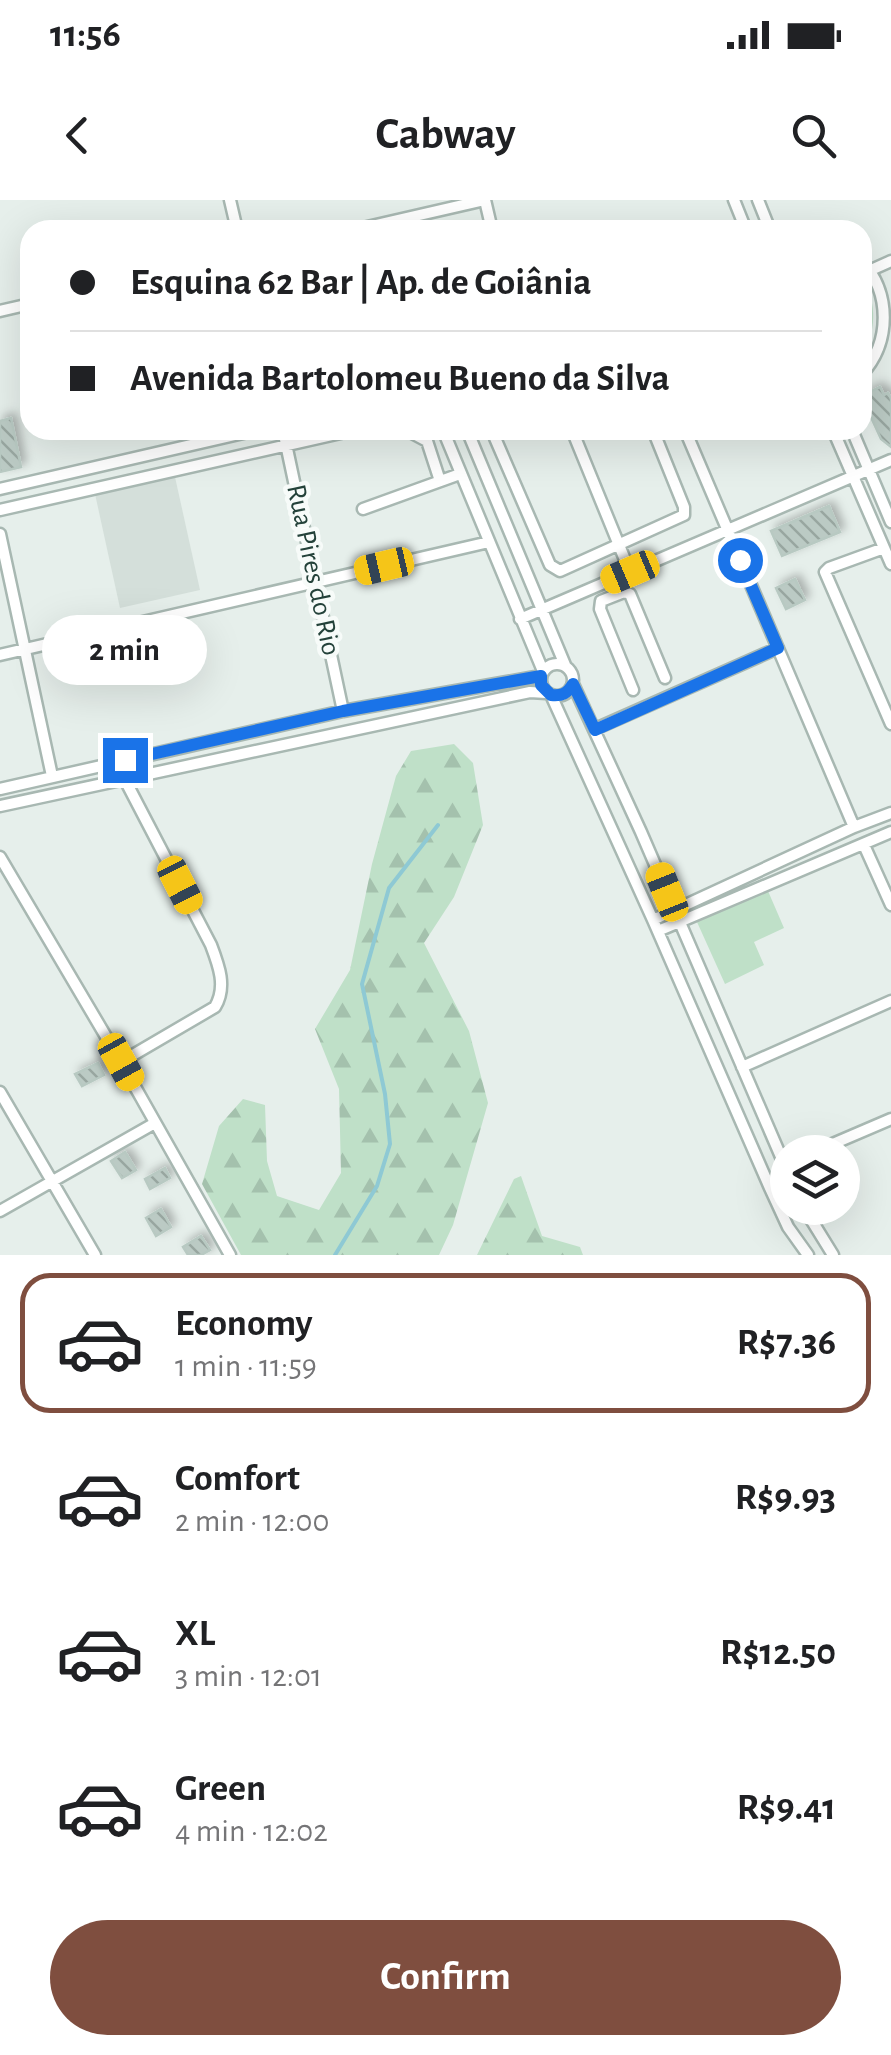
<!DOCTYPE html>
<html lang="en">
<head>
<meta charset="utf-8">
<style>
	:root { --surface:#fff; --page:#f6f6f6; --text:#202124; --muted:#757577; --line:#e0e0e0; --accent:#7f4e3f }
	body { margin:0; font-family:"Alegreya Sans",sans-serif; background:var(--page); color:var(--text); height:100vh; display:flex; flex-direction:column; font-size:38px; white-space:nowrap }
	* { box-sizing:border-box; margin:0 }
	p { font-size:32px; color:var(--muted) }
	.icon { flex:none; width:55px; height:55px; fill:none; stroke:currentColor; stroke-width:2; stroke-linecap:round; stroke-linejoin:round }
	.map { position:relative; height:1055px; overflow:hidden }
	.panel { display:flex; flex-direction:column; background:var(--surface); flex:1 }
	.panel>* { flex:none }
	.guide { position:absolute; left:20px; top:20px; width:852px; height:220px; border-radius:30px; box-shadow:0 10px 40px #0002; display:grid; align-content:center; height:220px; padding:0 50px; background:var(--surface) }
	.controls { position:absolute; left:770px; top:935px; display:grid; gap:20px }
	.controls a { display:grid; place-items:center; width:90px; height:90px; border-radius:50%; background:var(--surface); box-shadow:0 10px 40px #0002; font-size:50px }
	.end { position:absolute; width:45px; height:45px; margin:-22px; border:12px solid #1a73e8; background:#fff; box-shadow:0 0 0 5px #fff }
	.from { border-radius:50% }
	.bubble { position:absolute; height:70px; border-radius:35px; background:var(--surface); box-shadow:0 10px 40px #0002; font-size:32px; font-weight:700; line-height:70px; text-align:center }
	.car { position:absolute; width:30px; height:60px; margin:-30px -15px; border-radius:12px; box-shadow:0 0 8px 2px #0007; background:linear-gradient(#f5c518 24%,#345 0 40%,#f5c518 0 76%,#345 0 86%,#f5c518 0) }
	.guide b { display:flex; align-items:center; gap:35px; height:95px; font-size:38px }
	.guide b+b { border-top:2px solid var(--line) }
	.guide i { width:25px; height:25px; background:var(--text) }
	ul { padding:18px 0 0; list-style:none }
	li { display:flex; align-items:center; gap:30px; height:140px; margin:0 20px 15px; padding:0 30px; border:5px solid transparent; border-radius:30px }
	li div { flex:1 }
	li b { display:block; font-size:38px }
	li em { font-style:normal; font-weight:700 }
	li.active { border-color:var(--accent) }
	li>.icon { width:90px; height:90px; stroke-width:1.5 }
	.action { display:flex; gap:20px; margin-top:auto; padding:20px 50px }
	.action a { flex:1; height:115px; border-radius:60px; background:var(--accent); color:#fff; font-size:40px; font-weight:700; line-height:115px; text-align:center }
	.status { display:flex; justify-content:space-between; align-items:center; height:70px; padding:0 50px; background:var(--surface); direction:ltr }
	.status svg { height:28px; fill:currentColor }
	header { display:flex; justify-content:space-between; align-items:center; height:130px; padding:0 50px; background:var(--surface); font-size:45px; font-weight:700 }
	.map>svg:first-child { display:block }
	.built { fill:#d4dfda }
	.grass { fill:#bfe0c8 }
	.forest { fill:url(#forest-firs) }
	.park { fill:url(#park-tufts) }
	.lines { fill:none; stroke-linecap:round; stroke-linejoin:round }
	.stream { stroke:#8ec9d4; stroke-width:4 }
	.building { fill:url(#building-back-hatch); stroke:#b8c9c2; stroke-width:2.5; filter:url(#shadow) }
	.minor-casing { stroke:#a8b8b2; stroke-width:15 }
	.minor { stroke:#fff; stroke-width:10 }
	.route { stroke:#1a73e8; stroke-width:12 }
	.labels { text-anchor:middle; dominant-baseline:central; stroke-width:9; stroke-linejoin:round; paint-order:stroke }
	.street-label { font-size:28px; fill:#24423a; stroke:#f7fbf9 }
</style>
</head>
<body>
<div class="status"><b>11:56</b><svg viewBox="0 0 49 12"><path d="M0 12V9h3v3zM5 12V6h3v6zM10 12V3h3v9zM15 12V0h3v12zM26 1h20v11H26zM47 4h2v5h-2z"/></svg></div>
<header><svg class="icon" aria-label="back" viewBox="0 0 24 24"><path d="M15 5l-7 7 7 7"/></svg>Cabway<svg class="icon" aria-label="search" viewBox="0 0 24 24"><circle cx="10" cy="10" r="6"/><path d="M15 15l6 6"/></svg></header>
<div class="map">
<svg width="891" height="1055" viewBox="0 0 891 1055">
	<defs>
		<pattern id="forest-firs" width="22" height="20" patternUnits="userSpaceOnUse" patternTransform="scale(2.5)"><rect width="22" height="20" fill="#bfe0c8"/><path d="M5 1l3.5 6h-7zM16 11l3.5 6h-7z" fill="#a4c1ad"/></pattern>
		<pattern id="park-tufts" width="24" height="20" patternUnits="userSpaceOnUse" patternTransform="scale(2.5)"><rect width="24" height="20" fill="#bfe0c8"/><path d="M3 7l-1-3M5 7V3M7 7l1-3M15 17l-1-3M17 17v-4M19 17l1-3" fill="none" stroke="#a4c1ad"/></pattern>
		<pattern id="building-back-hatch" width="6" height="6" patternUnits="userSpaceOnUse" patternTransform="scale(2.5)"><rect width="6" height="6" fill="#bbcac4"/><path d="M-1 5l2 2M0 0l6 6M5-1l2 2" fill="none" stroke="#98a6a0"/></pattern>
		<filter id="shadow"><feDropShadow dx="4.5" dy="-4.5" stdDeviation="5" flood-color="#0004"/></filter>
	</defs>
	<rect width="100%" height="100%" fill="#e6efeb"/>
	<path class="built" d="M175,277l25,113 -80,18 -25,-114z"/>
	<path class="grass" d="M768,691l16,37 -30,14 10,23 -39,19 -28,-62z"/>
	<path class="forest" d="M454,544l19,19 10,62 -29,72 -30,46 45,88 19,72 -35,122 -14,30h-198l-39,-71 17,-58 24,-27 22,6 2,56 10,35 42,14 22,-37 -2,-84 -24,-60 35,-59 22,-106 24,-88 15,-25z
		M521,976l21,60 38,11 3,8h-106l37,-76z"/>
	<path class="park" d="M863,79c15,25 12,53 0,78z"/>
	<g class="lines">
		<path class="stream" d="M335,1055l42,-69 13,-42 -5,-50 -23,-110 27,-96 49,-63"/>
	</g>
	<path class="building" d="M880,187l4,8 4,-2 3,6v48l-10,-8 -16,-35 4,-2 -4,-8z
		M11,218l10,49 -21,5v-51z
		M829,306l11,26 -58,24 -11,-25z
		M795,379l10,21 -19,9 -10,-21z
		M98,863l6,12 -22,11 -7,-12z
		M125,952l11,18 -14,8 -11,-17z
		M165,968l5,10 -20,11 -5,-10z
		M161,1009l10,18 -15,9 -10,-18z
		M201,1036l9,14 -9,5h-13l-5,-8z"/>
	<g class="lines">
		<g class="minor-casing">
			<path id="minor" d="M230,0l7,30
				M485,0l7,30
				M734,0l12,30
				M758,0l12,30
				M354,30l131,-30
				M862,61c29,32 29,81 0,113
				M871,70l20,-9
				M0,111l30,-7
				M283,230l60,281
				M443,230l100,241
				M467,230l98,235
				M498,230l-3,8 55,127 10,6 124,-56v-8l-31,-77
				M572,230l58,142
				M685,230l169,397
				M833,230l58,134
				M852,230l39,92
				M412,233l15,8 13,40
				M0,289l256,-59
				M363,309l97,-35
				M0,310l354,-80
				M0,334l52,242
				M884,348l-55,20 -4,4 66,152
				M520,419l371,-159
				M0,455l489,-113
				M541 480a16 16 0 1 1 32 0a16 16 0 1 1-32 0Z
				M573,484l68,148 147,341
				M633,490l-33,-81 1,-8 23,-9 6,2 35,84
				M551,495l102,225 117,268 18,39 20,28
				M595,529l183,-81
				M0,589l343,-78 198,-35
				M0,606l530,-114 16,1
				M864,645l27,60
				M0,657l121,205 109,193
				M653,720l201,-93 37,-14
				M658,731l233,-99
				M121,862l94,-55c12,-20 4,-41 -4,-62l-87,-167
				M742,867l149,-66
				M0,892l95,163
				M814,952l77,-33
				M804,1008l29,47
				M0,1011l155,-88"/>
		</g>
		<use href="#minor" class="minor"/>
	</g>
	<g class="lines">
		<path class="route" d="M125,560l218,-49 198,-35v9l10,10c11,1 16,-1 22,-11l22,46 183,-82 -38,-88"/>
	</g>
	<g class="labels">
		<g class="street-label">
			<text transform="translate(313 370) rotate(78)">Rua Pires do Rio</text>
		</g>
	</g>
</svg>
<div class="controls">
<a><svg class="icon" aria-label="layers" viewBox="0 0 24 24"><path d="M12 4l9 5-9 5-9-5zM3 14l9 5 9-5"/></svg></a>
</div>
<i class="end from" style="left:740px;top:360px"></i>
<i class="end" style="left:125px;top:560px"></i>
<div class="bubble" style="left:42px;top:415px;width:165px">2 min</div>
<i class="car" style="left:384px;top:366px;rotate:257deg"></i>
<i class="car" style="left:630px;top:372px;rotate:247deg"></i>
<i class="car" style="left:180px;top:685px;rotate:153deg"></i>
<i class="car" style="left:667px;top:692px;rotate:338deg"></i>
<i class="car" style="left:121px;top:862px;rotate:151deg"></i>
<div class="guide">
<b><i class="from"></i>Esquina 62 Bar | Ap. de Goiânia</b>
<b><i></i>Avenida Bartolomeu Bueno da Silva</b>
</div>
</div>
<section class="panel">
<ul>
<li class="active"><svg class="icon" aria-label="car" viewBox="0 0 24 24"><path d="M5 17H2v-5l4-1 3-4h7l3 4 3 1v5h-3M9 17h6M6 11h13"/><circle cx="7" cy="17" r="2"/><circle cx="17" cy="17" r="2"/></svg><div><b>Economy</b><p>1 min · 11:59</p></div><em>R$7.36</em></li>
<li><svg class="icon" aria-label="car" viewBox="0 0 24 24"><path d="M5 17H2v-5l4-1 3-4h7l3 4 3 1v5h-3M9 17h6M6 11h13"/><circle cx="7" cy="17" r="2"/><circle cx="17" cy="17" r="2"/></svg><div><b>Comfort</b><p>2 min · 12:00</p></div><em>R$9.93</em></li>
<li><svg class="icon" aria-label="car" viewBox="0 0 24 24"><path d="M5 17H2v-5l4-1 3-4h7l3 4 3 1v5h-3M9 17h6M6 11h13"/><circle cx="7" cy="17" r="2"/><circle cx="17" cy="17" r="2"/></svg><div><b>XL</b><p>3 min · 12:01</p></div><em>R$12.50</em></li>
<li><svg class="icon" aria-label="car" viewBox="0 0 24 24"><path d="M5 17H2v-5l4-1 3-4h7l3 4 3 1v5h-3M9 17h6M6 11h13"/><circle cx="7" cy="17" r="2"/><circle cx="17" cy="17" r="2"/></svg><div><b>Green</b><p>4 min · 12:02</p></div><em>R$9.41</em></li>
</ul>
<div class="action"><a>Confirm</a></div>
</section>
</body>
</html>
